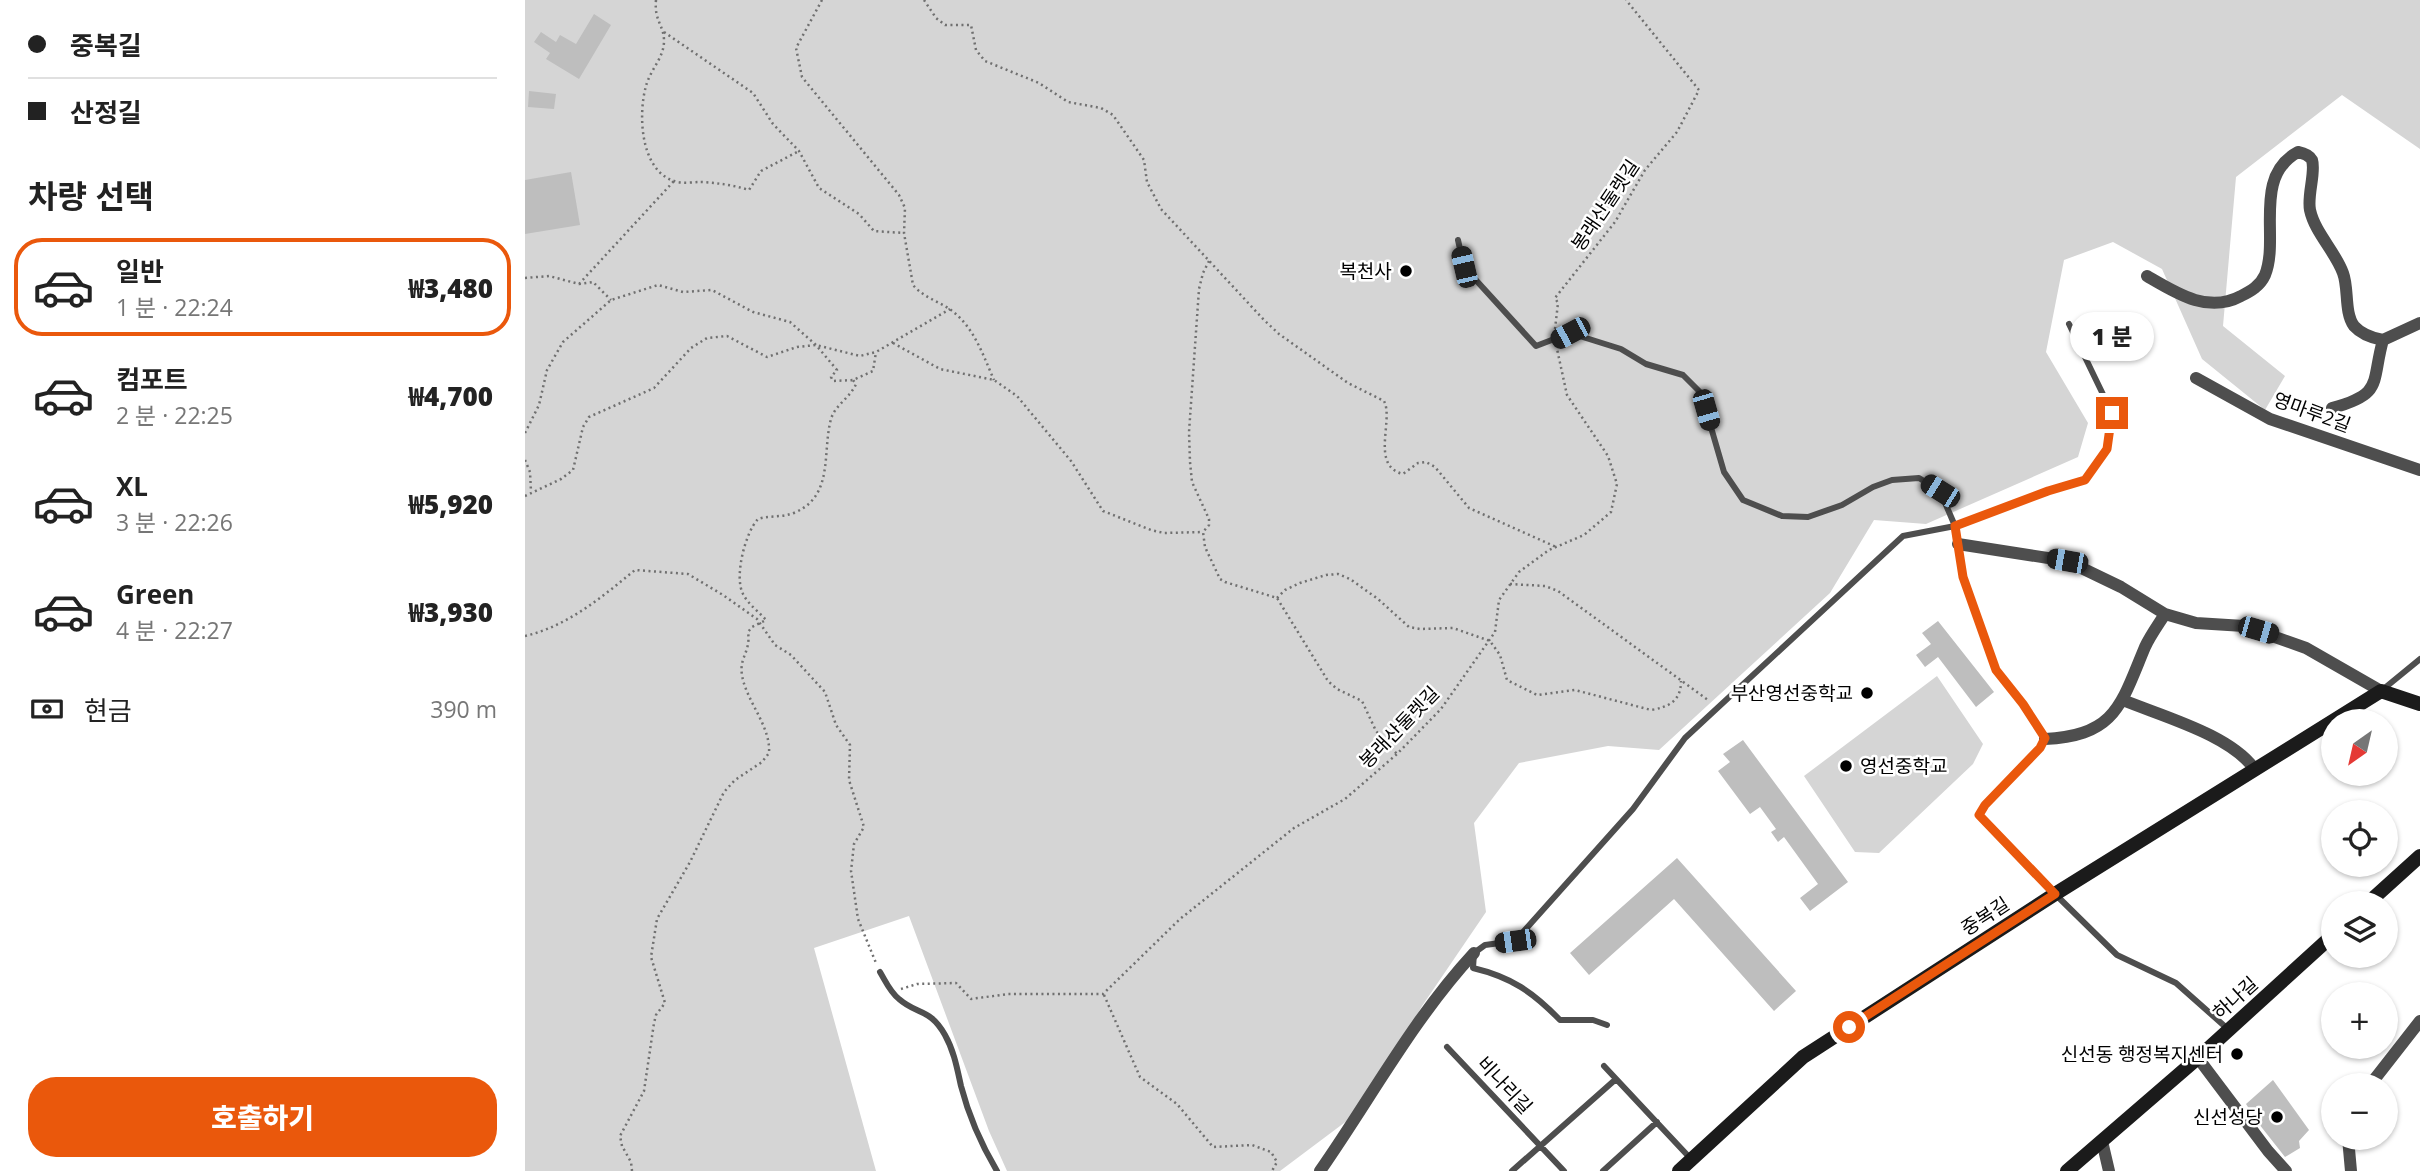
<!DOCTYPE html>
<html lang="ko">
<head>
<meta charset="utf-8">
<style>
	:root { --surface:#fff; --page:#f6f6f6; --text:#222; --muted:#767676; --line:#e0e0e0; --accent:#ea580c }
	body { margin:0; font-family:"Open Sans","Noto Sans KR",sans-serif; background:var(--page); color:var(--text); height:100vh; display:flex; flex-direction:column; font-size:26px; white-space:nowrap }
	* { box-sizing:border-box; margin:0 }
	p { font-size:23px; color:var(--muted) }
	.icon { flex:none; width:38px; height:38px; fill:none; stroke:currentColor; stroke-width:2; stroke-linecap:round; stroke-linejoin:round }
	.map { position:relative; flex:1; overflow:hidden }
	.drawer { display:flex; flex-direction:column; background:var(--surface); width:525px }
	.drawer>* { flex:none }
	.guide { display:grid; align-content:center; height:154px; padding:0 28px; background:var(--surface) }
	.needle { width:46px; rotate:214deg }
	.buttons { position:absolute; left:1796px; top:709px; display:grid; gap:14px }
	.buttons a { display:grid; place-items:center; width:77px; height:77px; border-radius:50%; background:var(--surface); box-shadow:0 2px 5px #0004; font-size:35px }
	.end { position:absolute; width:32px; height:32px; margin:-16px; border:9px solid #ea580c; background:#fff; box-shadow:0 0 0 4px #fff }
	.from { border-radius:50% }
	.bubble { position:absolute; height:49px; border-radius:24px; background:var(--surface); box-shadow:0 2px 5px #0004; font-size:23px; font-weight:800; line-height:49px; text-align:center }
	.car { position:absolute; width:21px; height:42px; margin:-21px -10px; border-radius:9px; box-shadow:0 0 5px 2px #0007; background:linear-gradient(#222 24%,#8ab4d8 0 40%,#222 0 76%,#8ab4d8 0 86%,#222 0) }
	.guide b { display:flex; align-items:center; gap:24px; height:66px; font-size:26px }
	.guide b+b { border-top:2px solid var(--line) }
	.guide i { width:18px; height:18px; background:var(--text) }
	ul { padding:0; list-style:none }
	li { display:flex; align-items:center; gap:21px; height:98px; margin:0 14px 10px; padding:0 14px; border:4px solid transparent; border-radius:28px }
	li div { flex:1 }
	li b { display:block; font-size:26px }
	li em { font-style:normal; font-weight:800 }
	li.selected { border-color:var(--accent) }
	li>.icon { width:63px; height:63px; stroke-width:1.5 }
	h2 { padding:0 28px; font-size:32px; line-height:84px }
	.pay { display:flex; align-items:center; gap:18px; height:77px; padding:0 28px; font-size:26px }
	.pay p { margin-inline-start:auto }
	.cta { display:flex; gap:14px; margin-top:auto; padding:14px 28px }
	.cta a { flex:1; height:80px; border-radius:28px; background:var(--accent); color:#fff; font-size:28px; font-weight:800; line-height:80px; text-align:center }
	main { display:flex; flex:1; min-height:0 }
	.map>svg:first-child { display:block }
	.green { fill:#d5d5d5 }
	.building { fill:#bebebe }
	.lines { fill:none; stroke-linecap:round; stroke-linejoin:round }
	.path { stroke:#707070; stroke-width:2.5; stroke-dasharray:2 3.5; stroke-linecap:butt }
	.lane { stroke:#4e4e4e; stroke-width:6 }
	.street { stroke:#4e4e4e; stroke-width:12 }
	.secondary { stroke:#1b1b1b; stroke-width:14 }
	.route { stroke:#ea580c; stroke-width:9 }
	.poi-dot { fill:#000; stroke:#fff; stroke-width:2.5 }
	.labels { text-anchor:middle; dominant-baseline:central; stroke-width:5; stroke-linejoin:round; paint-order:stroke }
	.street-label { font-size:19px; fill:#000; stroke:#fff }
	.poi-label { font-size:19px; fill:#000; stroke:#fff; text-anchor:end }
</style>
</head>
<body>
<main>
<section class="drawer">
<div class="guide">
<b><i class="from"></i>중복길</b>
<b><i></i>산정길</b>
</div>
<h2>차량 선택</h2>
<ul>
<li class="selected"><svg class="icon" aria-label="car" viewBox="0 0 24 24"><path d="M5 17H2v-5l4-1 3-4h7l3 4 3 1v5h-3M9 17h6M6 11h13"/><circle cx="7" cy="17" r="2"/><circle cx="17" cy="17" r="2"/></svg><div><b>일반</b><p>1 분 · 22:24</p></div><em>₩3,480</em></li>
<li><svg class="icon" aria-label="car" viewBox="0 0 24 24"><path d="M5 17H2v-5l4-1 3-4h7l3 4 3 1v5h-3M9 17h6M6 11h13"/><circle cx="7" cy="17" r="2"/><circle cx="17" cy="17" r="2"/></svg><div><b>컴포트</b><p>2 분 · 22:25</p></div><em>₩4,700</em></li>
<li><svg class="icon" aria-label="car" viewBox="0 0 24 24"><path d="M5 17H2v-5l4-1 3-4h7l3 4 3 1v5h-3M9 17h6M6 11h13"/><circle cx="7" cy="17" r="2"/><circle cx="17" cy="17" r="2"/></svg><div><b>XL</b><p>3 분 · 22:26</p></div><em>₩5,920</em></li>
<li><svg class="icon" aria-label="car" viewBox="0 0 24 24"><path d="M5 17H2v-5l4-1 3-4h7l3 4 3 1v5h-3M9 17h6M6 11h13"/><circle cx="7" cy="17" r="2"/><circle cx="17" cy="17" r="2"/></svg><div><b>Green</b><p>4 분 · 22:27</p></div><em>₩3,930</em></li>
</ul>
<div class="pay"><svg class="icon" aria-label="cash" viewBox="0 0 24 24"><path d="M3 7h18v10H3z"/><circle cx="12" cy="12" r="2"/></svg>현금<p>390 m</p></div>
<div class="cta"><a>호출하기</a></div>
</section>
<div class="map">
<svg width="1895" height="1171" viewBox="0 0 1895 1171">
	<rect width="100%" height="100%" fill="#fff"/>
	<path class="green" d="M0,0h1895v149l-78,-54 -106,82 -13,149 62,50 -20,34 -63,-51 -40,-90 -49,-27 -49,18 -18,92 42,71 -10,34 -152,67 -52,-4 -44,73 -171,157 -51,-4 -89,17 -45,60 12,89 -64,94 -58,102 -84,63h-273l-18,-40 -80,-215 -95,32 62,223h-351z
		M1412,676l46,68 -10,20 -94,89 -24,-1 -51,-76z"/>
	<path class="building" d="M69,14l17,11 -32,54 -33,-20 4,-6 -16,-11 7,-10 15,10 4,-7 16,9z
		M4,91l27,3 -2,15 -26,-2z
		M46,172l9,53 -55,9v-54z
		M1413,621l56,71 -18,15 -38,-50 -13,10 -9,-12 15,-11 -9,-11z
		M1218,740l105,142 -38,29 -10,-13 18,-14 -34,-47 -6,5 -7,-10 5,-3 -16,-22 -10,7 -32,-43 12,-9 -7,-8z
		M1152,858l119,133 -22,20 -100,-112 -85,76 -19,-22z
		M1748,1080l36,50 -10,11 1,7 -15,9 -26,-33 -13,-20z"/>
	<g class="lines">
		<path class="path" d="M131,0c-2,21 8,25 8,41 0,17 -14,29 -18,45 -8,28 -6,84 28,95 8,3 19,1 27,1 17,1 32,3 48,8l12,-19 38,-20
			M297,0l-26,48 6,29 97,118 6,13 -1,25 9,52c10,12 25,16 38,25 23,17 32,45 43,70
			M399,0l12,18 9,7h26l5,25 9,11 54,22 29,19 33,6 12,7 31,45 3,22 14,27 103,111 15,14 69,49 36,18c10,19 -14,65 19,73l15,-11 8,-1 9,5 34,41 87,39
			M139,32l89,61 20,31 26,27 20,37 40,26 15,17 30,2
			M684,261l-6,12 -4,16 -10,143 1,30 2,20 17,37v6l-6,7 2,15 15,32 5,3 52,16 51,83 9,8 25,12 14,30 21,23
			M0,278l24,-2 30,8 14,-2 18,18
			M54,284l95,-103
			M1030,329l3,-26 -3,-5 60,-76 30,-52 32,-38 22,-42 -73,-90
			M368,343l47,26 54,11 23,16 54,65 32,50 48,19 13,3 39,-1
			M0,433l14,-28 8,-35 16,-28 48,-42 47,-15 25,7 29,-2 41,22 37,10 26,23 21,25 -6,7 2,4 20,-1 20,-9 3,-19
			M0,460l5,12 1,19
			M0,496l36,-17 12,-9 10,-43 6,-10 65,-29 37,-40 16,-10 20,-2 40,21 30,-10 19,-2 44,11 16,-4 74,-43
			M985,584l35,2 13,5 150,109
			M752,598l8,-8 15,-7 26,-8 12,-1 12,5 28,20 31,28 11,2 33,-1 37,13 10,14 7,25 30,15 38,-5 76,20c18,-3 30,-9 30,-29
			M0,636c43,-10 77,-39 110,-66l53,4 35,21 34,24 18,26 16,10 34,37 11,33 14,20 -1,35 15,47 -10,17 -3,27 7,48 18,44
			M376,989l16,-5 39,-1 15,16 37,-5h95l77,-75 114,-91 51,-29 52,-45 44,-45 54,-77 4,-32 20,-28 30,-22 35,-15 27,-23 6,-28 -9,-28 -41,-61 -10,-46
			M579,995l36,82 37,27 36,43 39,-2 19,7 6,10 -5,9
			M107,1171l-1,-9 -9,-16 -2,-10 24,-45 10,-68 2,-8 9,-12 -14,-46 6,-38 33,-57 34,-70 11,-12 27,-18 7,-9c2,-27 -23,-52 -27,-78 -3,-18 9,-23 6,-43l4,-5 14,-7c-7,-8 -18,-16 -23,-26 -9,-17 2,-61 15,-75 13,-4 25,-1 38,-7 38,-17 26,-60 35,-93 4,-14 19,-21 25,-35l-3,-4"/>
		<path class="lane" d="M933,240l6,27 72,79 34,-13 51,16 25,15 37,11 18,18 23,79 19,28 39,16 26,1 34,-12 31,-18 19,-7 27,-2 21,13 15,35 8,51 33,93 27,34 22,35 -5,9 -55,57 -5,10 75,79 62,61 59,28 53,47
			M1856,691l39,-32
			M355,972c6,10 10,20 19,27 18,16 31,9 46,36 9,16 12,33 16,51 8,31 20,58 36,85
			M1082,1025l-14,-5h-33c-27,-28 -49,-43 -87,-52l1,-15 11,-8 30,-4 118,-132 52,-71 218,-202 52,-10 93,-35 37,-11 22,-31 5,-36 -43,-89
			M922,1047l117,124
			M1079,1066l87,93
			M987,1171l104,-92
			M1078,1171l54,-49"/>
		<path class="street" d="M1622,276c29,17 61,38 94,20 10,-5 19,-10 24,-21 15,-37 -13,-98 33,-123 5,1 11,3 14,8 4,12 -5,35 -2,50 5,23 25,41 33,63 6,16 1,39 11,53 8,9 18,12 29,14
			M1671,378l74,41 150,51
			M1807,408c52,-14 39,-25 51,-68l37,-17
			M1433,544l109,17 54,26 44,27 31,9 48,3 62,22 75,43
			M1598,700c38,16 109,35 132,70
			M1520,739c71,-3 76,-35 100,-92 5,-11 13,-22 20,-33
			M1673,1058l70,93 18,20
			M1845,1085l50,-64
			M1823,1138l3,33
			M1577,1141l7,30
			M795,1171c51,-73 93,-152 154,-218"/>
		<path class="secondary" d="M1843,903l52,-47
			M1154,1171l124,-114 252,-163 326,-203 39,13
			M1542,1171l132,-114 134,-122"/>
	</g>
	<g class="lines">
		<path class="route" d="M1324,1027l206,-133 -76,-79 6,-10 55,-57 5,-10 -22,-34 -27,-34 -33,-93 -8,-51 93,-35 37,-11 22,-31 5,-36"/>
	</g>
	<g class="poi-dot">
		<circle cx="881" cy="271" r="7"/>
		<circle cx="1342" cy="693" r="7"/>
		<circle cx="1321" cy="766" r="7"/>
		<circle cx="1712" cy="1054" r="7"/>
		<circle cx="1752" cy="1117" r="7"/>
	</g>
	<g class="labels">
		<g class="street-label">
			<text transform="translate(1080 205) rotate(-56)">봉래산둘렛길</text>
			<text transform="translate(1787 412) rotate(20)">영마루2길</text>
			<text transform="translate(874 727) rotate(-46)">봉래산둘렛길</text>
			<text transform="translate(1460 916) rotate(-33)">중복길</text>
			<text transform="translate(1710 998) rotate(-42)">하나길</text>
			<text transform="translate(980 1085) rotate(47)">비나리길</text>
		</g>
		<g class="poi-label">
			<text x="867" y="271">복천사</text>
			<text x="1328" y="693">부산영선중학교</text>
			<text x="1335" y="766" text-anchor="start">영선중학교</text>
			<text x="1698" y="1054">신선동 행정복지센터</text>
			<text x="1738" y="1117">신선성당</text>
		</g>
	</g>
</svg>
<div class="buttons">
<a><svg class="needle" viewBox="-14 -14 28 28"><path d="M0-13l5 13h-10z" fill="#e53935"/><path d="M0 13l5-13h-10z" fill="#767676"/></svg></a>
<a><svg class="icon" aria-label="locate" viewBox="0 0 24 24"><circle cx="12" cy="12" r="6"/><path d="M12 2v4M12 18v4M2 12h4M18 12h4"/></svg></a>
<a><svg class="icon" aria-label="layers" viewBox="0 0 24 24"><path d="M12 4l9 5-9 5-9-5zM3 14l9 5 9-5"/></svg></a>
<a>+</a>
<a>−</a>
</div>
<i class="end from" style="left:1324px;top:1027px"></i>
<i class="end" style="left:1587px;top:413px"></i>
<div class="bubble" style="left:1545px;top:312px;width:84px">1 분</div>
<i class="car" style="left:939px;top:267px;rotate:347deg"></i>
<i class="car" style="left:1045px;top:333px;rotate:242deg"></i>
<i class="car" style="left:1181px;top:410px;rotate:164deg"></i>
<i class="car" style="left:1415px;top:491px;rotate:302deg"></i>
<i class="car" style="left:1542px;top:561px;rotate:280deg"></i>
<i class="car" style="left:1733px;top:630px;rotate:106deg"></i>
<i class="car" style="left:990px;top:941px;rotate:262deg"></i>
</div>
</main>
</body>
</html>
